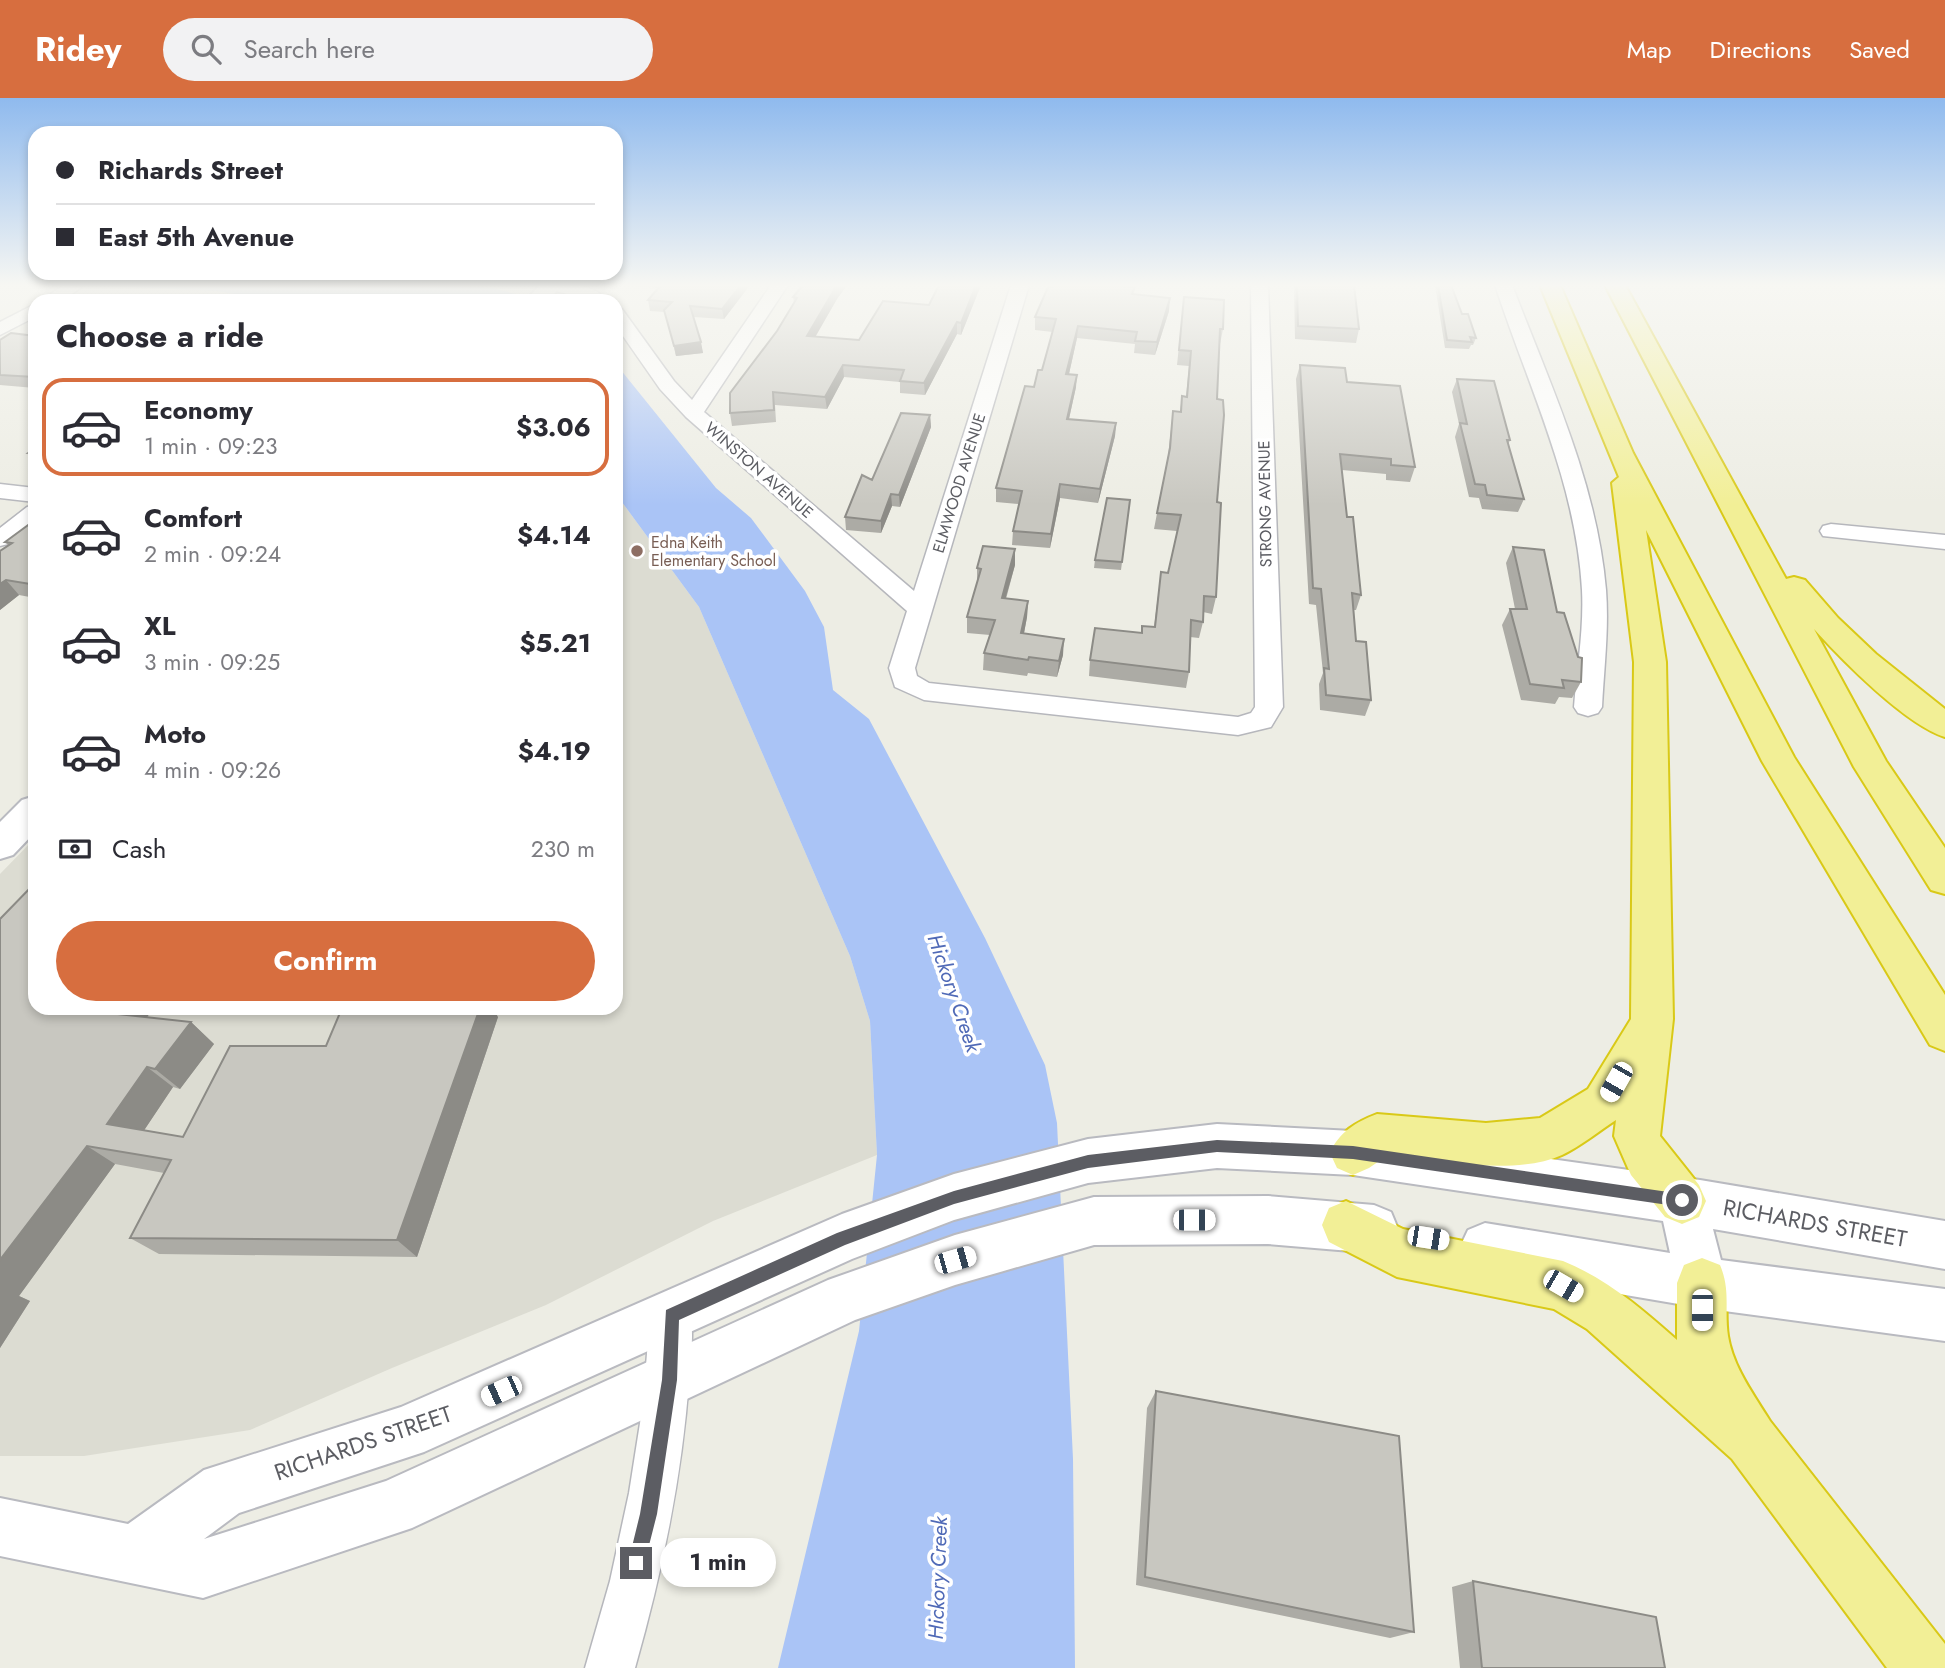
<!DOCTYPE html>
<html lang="en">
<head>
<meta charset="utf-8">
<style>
	:root { --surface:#fff; --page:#f2f2f3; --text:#2b2b33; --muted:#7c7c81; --line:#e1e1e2; --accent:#d76e3f }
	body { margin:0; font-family:Jost,sans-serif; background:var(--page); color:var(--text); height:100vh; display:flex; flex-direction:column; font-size:26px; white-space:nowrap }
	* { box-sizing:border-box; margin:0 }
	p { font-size:23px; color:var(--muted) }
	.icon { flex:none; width:38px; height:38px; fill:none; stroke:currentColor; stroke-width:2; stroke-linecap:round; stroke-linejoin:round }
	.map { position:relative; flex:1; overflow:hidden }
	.drawer { position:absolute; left:28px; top:196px; width:595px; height:721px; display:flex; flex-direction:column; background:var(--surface); border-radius:21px; box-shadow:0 4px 10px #0003 }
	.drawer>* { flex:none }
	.banner { position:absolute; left:28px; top:28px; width:595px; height:154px; border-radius:21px; box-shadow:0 4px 10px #0003; display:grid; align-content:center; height:154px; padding:0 28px; background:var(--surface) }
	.end { position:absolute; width:32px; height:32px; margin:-16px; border:9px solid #5c5d63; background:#fff; box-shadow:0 0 0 4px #fff }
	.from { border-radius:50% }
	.bubble { position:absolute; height:49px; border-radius:24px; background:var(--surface); box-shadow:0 4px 10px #0003; font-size:23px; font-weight:700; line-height:49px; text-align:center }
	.car { position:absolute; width:21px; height:42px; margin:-21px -10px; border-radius:9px; box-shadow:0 0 5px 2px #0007; background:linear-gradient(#fff 24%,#345 0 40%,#fff 0 76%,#345 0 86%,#fff 0) }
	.banner b { display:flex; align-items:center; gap:24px; height:66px; font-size:26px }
	.banner b+b { border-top:2px solid var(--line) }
	.banner i { width:18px; height:18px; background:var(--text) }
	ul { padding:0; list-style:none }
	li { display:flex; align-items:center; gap:21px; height:98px; margin:0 14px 10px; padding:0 14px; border:4px solid transparent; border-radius:21px }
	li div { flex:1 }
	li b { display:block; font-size:26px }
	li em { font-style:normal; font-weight:700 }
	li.current { border-color:var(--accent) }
	li>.icon { width:63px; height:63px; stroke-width:1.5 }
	h2 { padding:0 28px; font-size:32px; line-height:84px }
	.pay { display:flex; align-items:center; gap:18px; height:77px; padding:0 28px; font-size:26px }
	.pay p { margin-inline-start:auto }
	.action { display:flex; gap:14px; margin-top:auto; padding:14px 28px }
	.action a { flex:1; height:80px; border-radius:42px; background:var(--accent); color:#fff; font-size:28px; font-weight:700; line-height:80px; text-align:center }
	header { display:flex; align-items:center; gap:42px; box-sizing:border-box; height:98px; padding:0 35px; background:var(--accent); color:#fff }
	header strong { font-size:33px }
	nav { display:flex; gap:38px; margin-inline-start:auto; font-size:24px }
	.search { width:490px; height:63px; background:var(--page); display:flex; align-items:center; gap:18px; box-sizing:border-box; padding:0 24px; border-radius:38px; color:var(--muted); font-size:26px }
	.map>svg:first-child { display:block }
	.education { fill:#dcdcd2 }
	.water { fill:#aac4f6 }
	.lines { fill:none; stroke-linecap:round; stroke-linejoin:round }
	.street-casing { stroke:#b6b7bc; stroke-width:3 }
	.secondary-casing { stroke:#b9bac0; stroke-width:4 }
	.highway-casing { stroke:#d9c917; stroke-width:4 }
	.street { fill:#fff; fill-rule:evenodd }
	.secondary { fill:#fff; fill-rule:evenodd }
	.highway { fill:#f2ef96; fill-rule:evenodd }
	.wall { fill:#acaba5 }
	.shaded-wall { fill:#8c8b86 }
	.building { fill:#c8c7c0; stroke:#8c8b86; stroke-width:2 }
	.route { fill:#5c5d63 }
	.education-dot { fill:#8d6e63; stroke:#fff; stroke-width:2.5 }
	.labels { text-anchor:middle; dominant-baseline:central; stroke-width:7; stroke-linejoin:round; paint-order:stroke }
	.far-street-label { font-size:16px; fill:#5c5d63; stroke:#fff }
	.far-education-label { font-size:16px; fill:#785e54; stroke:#fff; text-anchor:start }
	.water-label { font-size:21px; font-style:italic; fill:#506ab7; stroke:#fff }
	.near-street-label { font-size:23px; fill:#5c5d63; stroke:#fff }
</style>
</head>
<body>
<header>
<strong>Ridey</strong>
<div class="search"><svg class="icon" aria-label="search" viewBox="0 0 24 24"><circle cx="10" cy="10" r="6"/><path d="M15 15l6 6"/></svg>Search here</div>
<nav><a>Map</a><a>Directions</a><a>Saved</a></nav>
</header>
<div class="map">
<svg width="1945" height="1570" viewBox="0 0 1945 1570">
	<rect width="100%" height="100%" fill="#edede4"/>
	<path class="education" d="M616,396l83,113 151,349 20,65 7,134 -164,66 -167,84 -154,63 -142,62 -166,26h-84v-582l35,-36v170h581z"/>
	<path class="water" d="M83,187h369l41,3 48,13h-265l-59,-10z
		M616,266l100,124 35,30 54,73 19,36 9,63 36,29 116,219 60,127 12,58 16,336 2,209h-297l81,-337 18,-176 -7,-134 -20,-65 -151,-349 -83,-113z"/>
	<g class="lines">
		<g class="street-casing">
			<path id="street" d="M64,187l18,2 -21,14h-21z
				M546,187c23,-1 46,-3 62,16 -21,0 -39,-7 -59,-12z
				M771,187h17l-84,127 210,179 97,-306h18l-114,383 2,8 12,7 309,34 13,-4 4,-6 -4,-422h17l15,422 -12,20 -33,8 -314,-35 -29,-13 -6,-19 18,-57 -221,-194 -26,-28 -44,-63v-18l6,1 52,72 18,19z
				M1495,187h17c38,99 85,198 94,305 3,39 -2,78 -4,117l-4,6 -10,3 -10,-3 -4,-6c3,-39 10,-78 8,-117 -6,-108 -54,-204 -87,-305z
				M35,206v13l-35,18v-13z
				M0,386l35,4v14l-35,-4z
				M35,407v18l-27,21 -8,2v-18l27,-21z
				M1831,426l114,11v14l-122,-13 -3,-5 3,-5z
				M671,1196l15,6c10,25 5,53 3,79 -7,99 -27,194 -54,289h-50l25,-87 19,-88 14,-89 7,-89 6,-15z"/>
		</g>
		<g class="secondary-casing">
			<path id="secondary" d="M540,187h22l-14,16h-23z
				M35,698v36l-22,23 -13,4v-37l22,-22z
				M1217,1026l136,7 347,49 245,41v48l-232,-40 8,31 224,29v52l-243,-33 -217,-37 -17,-7 -8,-17 8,-17 17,-7 185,30 -7,-32 -310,-46 -136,-7 -129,15 -134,37 -102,39 -428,193 -185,61 -35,26 182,-58 442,-201 127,-45 139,-38 174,-1 106,9 17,7 7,17 -7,17 -17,7 -106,-9 -174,1 -139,40 -100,35 -443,208 -209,70 -203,-42v-58l128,26 76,-54 197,-63 441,-193 112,-40 134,-35z"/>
		</g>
		<g class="highway-casing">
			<path id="highway" d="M1540,187h20l73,168 161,304 151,238v56l-15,-6 -168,-284 -116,-231 20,132 7,357 -13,117 39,49 7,16 -7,16 -17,7 -17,-7 -34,-42 -17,-39 2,-16c-17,11 -35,26 -54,35 -49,22 -125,4 -177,2l-16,11 -16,7 -16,-7 -7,-15c9,-21 26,-31 47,-39l109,9 54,-5 48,-29 43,-70 3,-357 -22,-179 7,-6z
				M1605,187h20l161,294 8,-2 11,3 33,38 38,36 69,55v28c-39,-12 -103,-77 -131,-108l72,132 59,87v46l-14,-4 -77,-123z
				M1346,1103l57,28 160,32c44,18 78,47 114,79v-57l7,-18 18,-7 18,7c11,26 4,45 8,71 5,31 26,59 42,85l175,223v24h-58l-155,-209 -145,-130 -33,-20 -157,-32 -68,-35 -7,-17 7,-17z"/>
		</g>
		<use href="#street" class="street"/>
		<use href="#secondary" class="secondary"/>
		<use href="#highway" class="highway"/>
	</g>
	<path class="wall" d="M620,187h130l-26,34 -30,-2 9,36 -27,3 -11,-44 -15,-1 -2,-11 10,-12z
		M803,187h44l-10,14 -22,37 44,4 70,-35 52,-20 -20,50 -4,-1 -32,61 -25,-2v-11l-56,-5 -17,32 -52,-4 1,17 -44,4 -2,-13 64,-110 -1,-6z
		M1294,187h60l5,44 -3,14 -61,-4z
		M1435,187h16l11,29 14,24 -3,7h-2l-2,4 -24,-1z
		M1052,189l82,7 35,17 -14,44 -21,-2 1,-9 -58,-6 -8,36 7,13 -7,32 47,4 -1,13 -17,67 -38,-5 -10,50 -38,-3 1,-14 6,-27 -23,-2v-14l38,-101 8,-17 11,-38 -18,-2v-13z
		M1184,199l39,32 -3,15h-1l-2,55 -1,198 -4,17 -9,-2v10l-4,16 -9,-1 -1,35 -3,16 -97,-12 1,-16 51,-27 1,-7 12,1 7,-55 7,1 9,-42 -23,-2 14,-73 5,-45 7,1 2,-16 4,1 3,-31 -12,-1z
		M35,238v52l-35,-3v-45z
		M1300,267l47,17 68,85 -5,15 -24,-2v-6l-44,-4 5,47 14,78 -5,15h-3l3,31 15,59 -6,16 -45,-6 -1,-26 4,-11 -7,-68 -7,-1 -13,-225z
		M1457,281l53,61 -2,5 16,54 -6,13 -36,-3 -3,-11 -10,-1 -14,-60 4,-13 -7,-32z
		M930,317l1,12 -31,80 -8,-1 -11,27 -35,-3 -1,-13 27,-37z
		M35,350v14l-7,-9z
		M1130,402l-9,70 -27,-2 1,-8z
		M35,422v78l-16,-3 -19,15 8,-65 -3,-3z
		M1513,449l44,65 24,70 -9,16 -13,-1 -4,7 -34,-4 -19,-75 8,-16h5l-9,-46z
		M1015,467l-9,34 22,2 -1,16 -3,16 39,22 -6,22 -29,-4 -1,3 -44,-6 1,-17 6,-18 -23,-2v-16l10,-33v-16z
		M0,821l35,89h119l-7,9 44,5 23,22 -34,45 -7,-2 -29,43 39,7 143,-91 172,-29 -81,240 -258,-3 -29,-16 34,-65 -49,-9 -96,132 11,5 -30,47z
		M1156,1293l258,241 -24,6 -254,-53 11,-177z
		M1473,1483l192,87h-205l-8,-81z"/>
	<path class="shaded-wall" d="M741,187h9l-26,34 -2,-10z
		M837,187h10l-10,14 -28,49 -2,-12z
		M976,187h5l-20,50v-12z
		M1170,200l-1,13 -14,44 2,-13z
		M957,224v12l-32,61 -1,-12z
		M1078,228l-1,12 -11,49v-13z
		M701,244l2,11 -27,3 -2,-10z
		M843,267l1,12 -17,32 -2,-12z
		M1077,277l-1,12 -10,45 1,-13z
		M930,317l1,12 -31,80 -1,-12z
		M1116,325l-1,13 -17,67 2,-14z
		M1060,386v14l-10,50 1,-14z
		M891,396l1,12 -11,27v-12z
		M1015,451v16l-14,49 1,-16z
		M6,482l13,15 -19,15v-26z
		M35,482v10l-5,-6z
		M1028,503l-1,16 -6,32v-16z
		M1064,541l-1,16 -6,22 2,-16z
		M112,910h42l-20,26 -26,-21z
		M480,910h13l5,9 -81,240 -20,-17z
		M191,924l23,22 -34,45 -25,-20z
		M147,969l26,20 -38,57 -28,-20z
		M87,1048l28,18 -96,132 11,5 -30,47v-88z"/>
	<path class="building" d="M661,187h80l-19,24 -32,-3 11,36 -27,4 -10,-36 8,-8 -24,-2z
		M803,187h34l-30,51 52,4 24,-39 46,4 10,-20h37l-15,38 -4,-1 -33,61 -24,-2 4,-11 -61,-5 -18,32 -52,-5 1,18 -44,3v-20l47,-62 20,-33 -4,-1z
		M1053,187h56l26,2 -3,7 38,4 -13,44 -22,-1 2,-9 -59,-6 -12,48 11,1 -10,44 49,4 -16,66 -40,-5 -9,50 -38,-3 9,-40 -26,-3 29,-102 9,1 4,-17h4l14,-51 -21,-2 13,-30h4z
		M1297,187h57l5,44 -61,-3z
		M1438,187h13l11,29h6l8,24 -6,-1 2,5 -25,-2z
		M1184,199l40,3 -1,29h-3l-3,70 6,1 1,15 -7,87 4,1 -5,94 -12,-1 -1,26 -12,-2 -2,52 -99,-12 5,-32 47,5v-7l13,1 6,-55 7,1 13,-58 -24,-2 13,-65 3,-37 8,1 1,-16 5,1 4,-46 -12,-1z
		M11,235l24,3v41l-35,-2v-35z
		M1300,267l45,3 2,14 53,4 15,81 -24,-2v-6l-51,-5 7,63h6l8,78 -9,-2 4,48 10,1 5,58 -45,-5 -2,-27 5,1 -8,-80 -8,-1z
		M1457,281l37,2 16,59h-3l17,59 -37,-4 -2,-10 -10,-1 -15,-61 7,1z
		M901,315l29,2 -31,80 -8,-1 -10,27 -36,-4 17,-42 10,5z
		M35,350v6l-7,-1z
		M1107,400l23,2 -8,62 -27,-2z
		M35,422v60l-5,4 -24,-4 -6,4v-33l12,-8 -7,-1z
		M983,448l32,3 -13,49 26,3 -7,32 43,6 -5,22 -30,-4 -1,3 -44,-7 11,-33 -28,-3 14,-48 -4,-1z
		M1513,449l31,3 13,62 7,1 14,44 4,1 -1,24 -19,-2 2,8 -34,-4 -20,-75h17z
		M35,785v125h77l-4,5 83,9 -36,47 -8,-2 -40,57 76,13 47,-91h96l16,-38h138l-83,232 -267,-2 41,-78 -84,-14 -87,114v-341z
		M1156,1293l243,45 15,196 -269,-55z
		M1473,1483l183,36 9,51h-183z"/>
	<linearGradient id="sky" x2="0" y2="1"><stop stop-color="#8fbaee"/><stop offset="0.46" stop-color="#f7f7f3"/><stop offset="1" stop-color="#f7f7f3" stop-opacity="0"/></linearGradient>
	<rect width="1945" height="407" fill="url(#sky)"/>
	<path class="route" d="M1217,1042l136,6 329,48 7,6 -7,7 -329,-48 -136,-7 -129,16 -134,36 -109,41 -166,75 -2,60 -20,134 -14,55 -7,3 -6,-3 -2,-6 12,-49 22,-134 4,-70 171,-77 117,-42 134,-36z"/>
	<circle class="education-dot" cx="637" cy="453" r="7"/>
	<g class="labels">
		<g class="far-street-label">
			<text transform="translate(759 372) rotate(41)">WINSTON AVENUE</text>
			<text transform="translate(959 385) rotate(-73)">ELMWOOD AVENUE</text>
			<text transform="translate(1265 406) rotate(-91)">STRONG AVENUE</text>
		</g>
		<g class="far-education-label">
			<text x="651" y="444">Edna Keith<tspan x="651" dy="18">Elementary School</tspan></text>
		</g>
		<g class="water-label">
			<text transform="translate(954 895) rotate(71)">Hickory Creek</text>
			<text transform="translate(938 1480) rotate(-88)">Hickory Creek</text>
		</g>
		<g class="near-street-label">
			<text transform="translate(1815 1125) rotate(10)">RICHARDS STREET</text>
			<text transform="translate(363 1345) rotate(-19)">RICHARDS STREET</text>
		</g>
	</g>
</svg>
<i class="end from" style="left:1682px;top:1102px"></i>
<i class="end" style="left:636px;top:1465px"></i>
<div class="bubble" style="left:660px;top:1440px;width:116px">1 min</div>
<i class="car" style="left:1616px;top:984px;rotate:210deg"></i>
<i class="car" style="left:1194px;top:1122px;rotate:90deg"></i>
<i class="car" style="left:1428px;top:1140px;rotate:99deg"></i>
<i class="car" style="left:955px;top:1162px;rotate:74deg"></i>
<i class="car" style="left:1563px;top:1188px;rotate:120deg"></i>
<i class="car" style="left:1702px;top:1212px;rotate:180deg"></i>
<i class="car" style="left:501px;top:1293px;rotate:246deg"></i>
<div class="banner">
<b><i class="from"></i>Richards Street</b>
<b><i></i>East 5th Avenue</b>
</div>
<section class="drawer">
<h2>Choose a ride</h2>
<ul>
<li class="current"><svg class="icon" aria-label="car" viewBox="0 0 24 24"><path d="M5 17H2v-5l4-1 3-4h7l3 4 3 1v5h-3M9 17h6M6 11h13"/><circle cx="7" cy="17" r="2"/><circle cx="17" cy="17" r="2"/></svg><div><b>Economy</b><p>1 min · 09:23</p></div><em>$3.06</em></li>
<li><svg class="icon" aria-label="car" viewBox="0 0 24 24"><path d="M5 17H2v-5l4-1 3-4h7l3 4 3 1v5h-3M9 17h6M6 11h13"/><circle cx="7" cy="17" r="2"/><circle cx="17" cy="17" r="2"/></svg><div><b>Comfort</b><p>2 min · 09:24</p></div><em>$4.14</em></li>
<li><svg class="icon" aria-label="car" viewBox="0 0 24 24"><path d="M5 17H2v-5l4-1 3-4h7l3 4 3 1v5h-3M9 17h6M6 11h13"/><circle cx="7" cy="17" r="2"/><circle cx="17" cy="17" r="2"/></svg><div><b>XL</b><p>3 min · 09:25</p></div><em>$5.21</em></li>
<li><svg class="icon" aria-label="car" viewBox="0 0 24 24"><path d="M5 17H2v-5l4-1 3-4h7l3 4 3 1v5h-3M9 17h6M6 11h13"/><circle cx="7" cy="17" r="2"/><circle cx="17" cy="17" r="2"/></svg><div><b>Moto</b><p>4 min · 09:26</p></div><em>$4.19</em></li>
</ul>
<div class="pay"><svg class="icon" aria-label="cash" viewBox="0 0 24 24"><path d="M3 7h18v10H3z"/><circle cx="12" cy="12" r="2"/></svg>Cash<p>230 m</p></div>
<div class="action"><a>Confirm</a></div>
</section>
</div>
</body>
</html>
